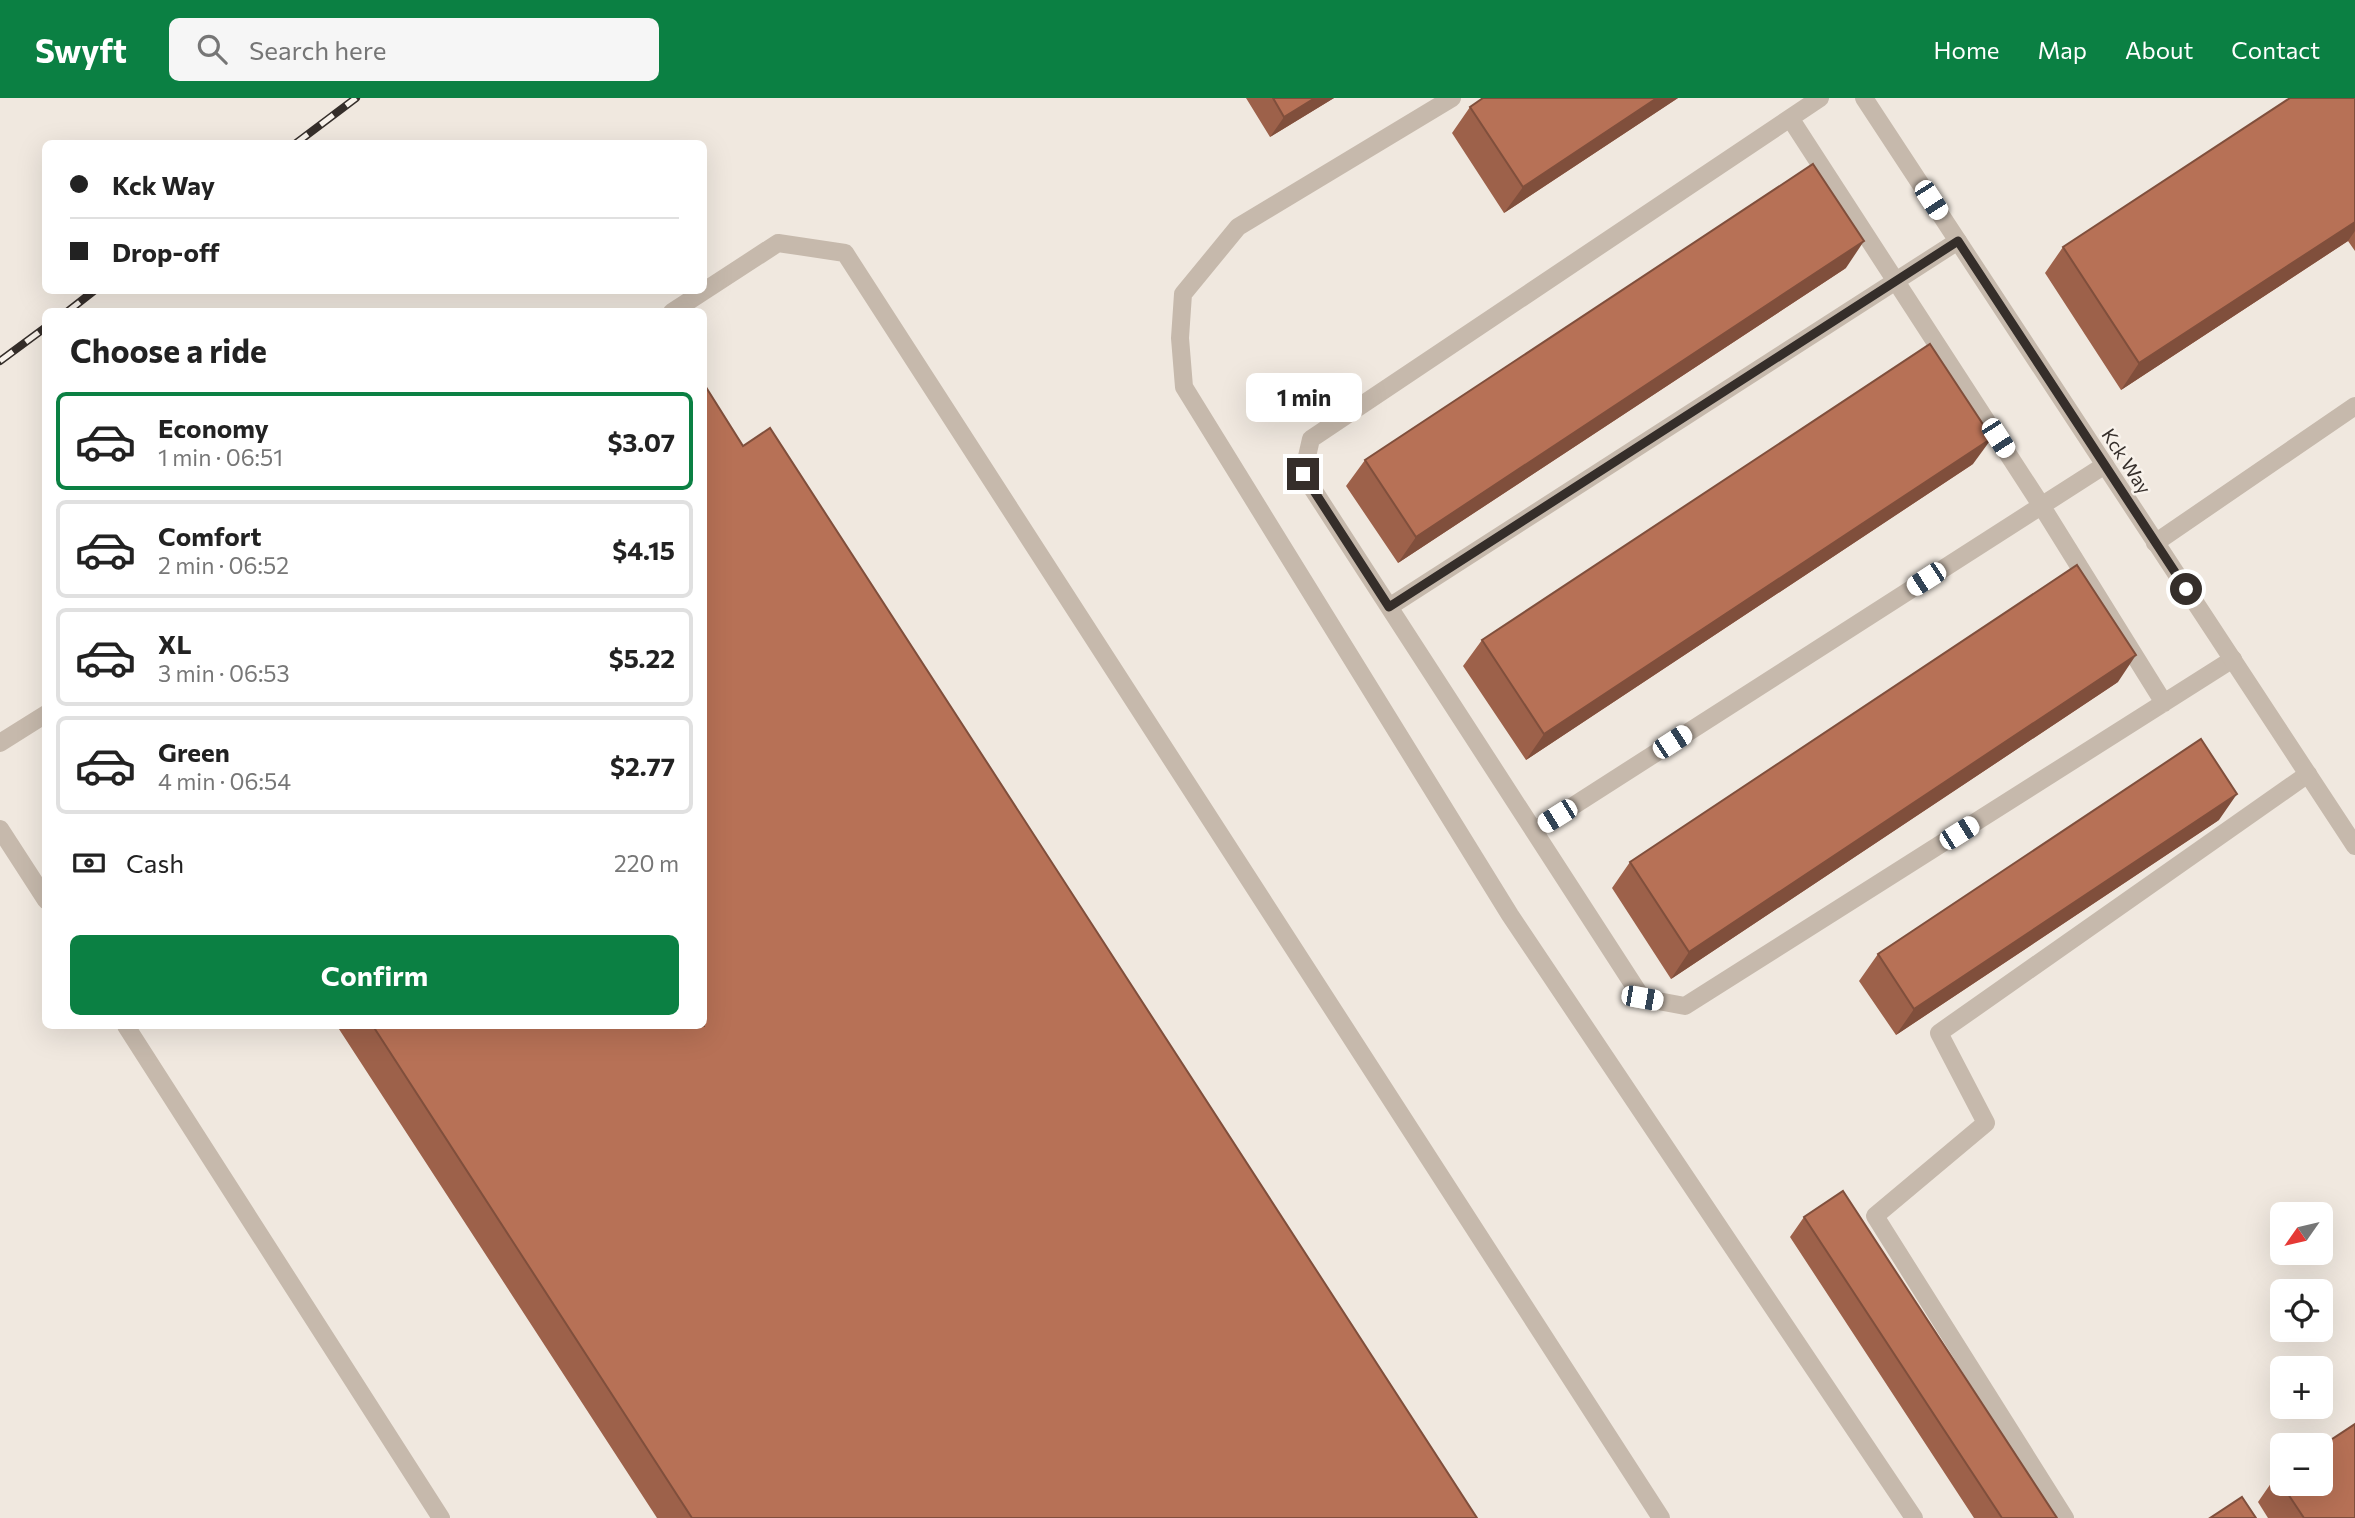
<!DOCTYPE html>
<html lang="en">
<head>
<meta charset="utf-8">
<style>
	:root { --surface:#fff; --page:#f6f6f6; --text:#222; --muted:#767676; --line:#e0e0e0; --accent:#0b8043 }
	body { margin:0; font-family:Commissioner,sans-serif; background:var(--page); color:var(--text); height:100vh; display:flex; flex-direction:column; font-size:26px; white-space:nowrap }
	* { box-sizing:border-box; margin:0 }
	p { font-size:23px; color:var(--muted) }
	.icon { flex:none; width:38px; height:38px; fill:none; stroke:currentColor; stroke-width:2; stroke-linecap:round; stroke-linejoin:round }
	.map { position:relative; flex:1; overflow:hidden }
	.sheet { position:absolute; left:42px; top:210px; width:665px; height:721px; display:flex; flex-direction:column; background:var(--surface); border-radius:10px; box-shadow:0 7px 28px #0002 }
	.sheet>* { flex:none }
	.guide { position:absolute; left:42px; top:42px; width:665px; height:154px; border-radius:10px; box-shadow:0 7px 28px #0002; display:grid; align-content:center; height:154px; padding:0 28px; background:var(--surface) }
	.needle { width:46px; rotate:236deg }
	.buttons { position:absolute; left:2270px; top:1104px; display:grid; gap:14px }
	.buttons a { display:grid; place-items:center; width:63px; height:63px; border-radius:10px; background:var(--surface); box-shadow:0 7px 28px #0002; font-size:35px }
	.end { position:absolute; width:32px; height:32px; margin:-16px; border:9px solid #352e2a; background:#fff; box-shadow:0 0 0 4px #fff }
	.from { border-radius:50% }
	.bubble { position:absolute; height:49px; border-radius:10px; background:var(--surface); box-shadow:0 7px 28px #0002; font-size:23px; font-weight:700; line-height:49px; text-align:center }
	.car { position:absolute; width:21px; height:42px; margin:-21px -10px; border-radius:9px; box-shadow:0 0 5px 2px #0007; background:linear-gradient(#fff 24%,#345 0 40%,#fff 0 76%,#345 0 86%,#fff 0) }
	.guide b { display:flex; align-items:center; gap:24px; height:66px; font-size:26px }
	.guide b+b { border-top:2px solid var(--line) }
	.guide i { width:18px; height:18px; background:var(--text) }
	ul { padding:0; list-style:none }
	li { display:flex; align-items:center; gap:21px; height:98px; margin:0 14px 10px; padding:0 14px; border:4px solid var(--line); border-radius:10px }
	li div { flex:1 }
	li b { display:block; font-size:26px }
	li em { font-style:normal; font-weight:700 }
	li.current { border-color:var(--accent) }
	li>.icon { width:63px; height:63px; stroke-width:1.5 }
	h2 { padding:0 28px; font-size:32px; line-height:84px }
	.pay { display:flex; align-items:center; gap:18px; height:77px; padding:0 28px; font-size:26px }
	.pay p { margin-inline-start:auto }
	.action { display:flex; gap:14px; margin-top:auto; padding:14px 28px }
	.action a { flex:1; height:80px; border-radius:10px; background:var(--accent); color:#fff; font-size:28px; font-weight:700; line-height:80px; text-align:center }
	header { display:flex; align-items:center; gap:42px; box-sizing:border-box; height:98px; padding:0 35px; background:var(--accent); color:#fff }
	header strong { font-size:33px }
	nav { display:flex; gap:38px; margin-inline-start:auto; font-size:24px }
	.search { width:490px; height:63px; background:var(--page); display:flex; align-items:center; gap:18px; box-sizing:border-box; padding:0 24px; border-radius:10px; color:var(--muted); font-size:26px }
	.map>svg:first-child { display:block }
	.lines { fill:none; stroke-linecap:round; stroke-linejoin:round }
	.service { stroke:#c6b9ac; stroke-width:18 }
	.minor { stroke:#c6b9ac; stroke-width:18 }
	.rail-casing { stroke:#352e2a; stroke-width:8 }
	.rail { stroke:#f8f2eb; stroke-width:5; stroke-dasharray:16; stroke-linecap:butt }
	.wall { fill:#9d614a }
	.shaded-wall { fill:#804f3c }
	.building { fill:#b77156; stroke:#804f3c; stroke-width:2 }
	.route { stroke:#352e2a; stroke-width:9 }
	.labels { text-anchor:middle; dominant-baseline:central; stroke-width:5; stroke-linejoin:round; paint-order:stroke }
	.street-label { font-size:19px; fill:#352e2a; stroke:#f8f2eb }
</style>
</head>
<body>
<header>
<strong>Swyft</strong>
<div class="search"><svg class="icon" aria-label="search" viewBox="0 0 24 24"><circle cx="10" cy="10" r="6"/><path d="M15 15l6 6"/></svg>Search here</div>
<nav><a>Home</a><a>Map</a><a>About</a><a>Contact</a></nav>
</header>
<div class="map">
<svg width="2355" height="1420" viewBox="0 0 2355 1420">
	<rect width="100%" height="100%" fill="#f0e8df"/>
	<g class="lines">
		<path class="service" d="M1452,0l-214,129 -55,67 -3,44 4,49 326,528 404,603
			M1820,0l-509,341 -8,35 339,524 43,8 548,-347
			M1790,20l251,387 123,198
			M672,214l106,-69 67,10 816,1265
			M2155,445l200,-137
			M1389,509l569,-366
			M0,645l46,-29
			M0,731l46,71
			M1534,733l571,-366
			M126,928l315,492
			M2065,1420l-190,-302 111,-93 -47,-90 369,-259"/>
		<path class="minor" d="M1864,0l491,748"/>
		<g class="rail-casing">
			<path id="rail" d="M295,46l61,-46
				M67,214l28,-22
				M0,263l46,-34"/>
		</g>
		<use href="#rail" class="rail"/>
	</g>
	<path class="wall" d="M1246,0h88l-64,39z
		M1678,0l-174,115 -52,-80 18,-26z
		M2355,0v153l-7,-10 -227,149 -76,-117 18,-26z
		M1846,170l-448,295 -52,-77 19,-26z
		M743,348l734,1072h-820l-320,-492h367z
		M1973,366l-447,296 -63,-94 19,-26z
		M2118,584l-447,297 -59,-91 18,-26z
		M2219,722l-323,215 -37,-54 19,-27z
		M1804,1119l253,301h-83l-184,-281z
		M2276,1378l79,42h-87l-10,-16z"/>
	<path class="shaded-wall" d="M1315,0h19l-64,39 14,-20z
		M1657,0h21l-174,115 19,-26z
		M2355,124v9l-7,10 -227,149 18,-27z
		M1864,143l-18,27 -448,295 18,-26z
		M1992,340l-19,26 -447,296 18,-26z
		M2136,557l-18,27 -447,297 18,-27z
		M2237,696l-18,26 -323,215 18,-26z"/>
	<path class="building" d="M1273,0h42l-31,19z
		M1483,0h174l-134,89 -53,-80z
		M2290,0h65v124l-216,141 -76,-116z
		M1813,66l51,77 -448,296 -51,-77z
		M1930,246l62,94 -448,296 -62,-94z
		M704,286l39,62 27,-18 707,1090h-785l-319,-492h331z
		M2077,467l59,90 -447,297 -59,-90z
		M2201,641l36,55 -323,215 -36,-55z
		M1843,1093l214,327h-55l-198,-301z
		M2355,1326v94h-51l-28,-42 6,-4v12h38v-37z
		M2242,1399l14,21h-46z"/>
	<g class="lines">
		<path class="route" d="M1303,376l86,133 569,-366 228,348"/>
	</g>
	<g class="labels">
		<g class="street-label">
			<text transform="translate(2127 363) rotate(57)">Kck Way</text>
		</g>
	</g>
</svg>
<div class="buttons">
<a><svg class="needle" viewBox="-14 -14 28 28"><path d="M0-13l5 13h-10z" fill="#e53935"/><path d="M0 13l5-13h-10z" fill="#767676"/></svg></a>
<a><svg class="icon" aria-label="locate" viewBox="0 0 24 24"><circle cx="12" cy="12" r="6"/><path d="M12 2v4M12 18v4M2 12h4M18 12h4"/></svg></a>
<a>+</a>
<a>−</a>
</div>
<i class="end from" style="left:2186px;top:491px"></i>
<i class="end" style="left:1303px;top:376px"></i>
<div class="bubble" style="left:1246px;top:275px;width:116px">1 min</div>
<i class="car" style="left:1931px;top:102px;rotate:147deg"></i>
<i class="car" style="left:1998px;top:340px;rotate:147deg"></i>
<i class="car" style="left:1926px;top:481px;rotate:237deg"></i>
<i class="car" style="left:1672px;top:644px;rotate:57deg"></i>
<i class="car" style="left:1557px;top:718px;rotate:238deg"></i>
<i class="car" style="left:1959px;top:735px;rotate:58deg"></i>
<i class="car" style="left:1642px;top:900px;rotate:100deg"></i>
<div class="guide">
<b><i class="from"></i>Kck Way</b>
<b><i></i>Drop-off</b>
</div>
<section class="sheet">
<h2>Choose a ride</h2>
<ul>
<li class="current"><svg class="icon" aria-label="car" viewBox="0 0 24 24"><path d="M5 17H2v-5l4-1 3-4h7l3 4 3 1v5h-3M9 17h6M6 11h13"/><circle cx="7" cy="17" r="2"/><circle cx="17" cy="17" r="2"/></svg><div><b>Economy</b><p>1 min · 06:51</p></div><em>$3.07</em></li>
<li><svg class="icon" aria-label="car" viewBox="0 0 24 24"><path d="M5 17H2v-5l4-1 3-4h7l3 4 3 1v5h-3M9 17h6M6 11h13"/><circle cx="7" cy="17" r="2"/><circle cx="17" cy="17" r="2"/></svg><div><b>Comfort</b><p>2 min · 06:52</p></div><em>$4.15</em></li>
<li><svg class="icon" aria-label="car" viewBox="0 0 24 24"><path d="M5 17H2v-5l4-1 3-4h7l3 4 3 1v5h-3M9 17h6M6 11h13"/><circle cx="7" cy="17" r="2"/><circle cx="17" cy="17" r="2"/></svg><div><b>XL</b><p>3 min · 06:53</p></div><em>$5.22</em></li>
<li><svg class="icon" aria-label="car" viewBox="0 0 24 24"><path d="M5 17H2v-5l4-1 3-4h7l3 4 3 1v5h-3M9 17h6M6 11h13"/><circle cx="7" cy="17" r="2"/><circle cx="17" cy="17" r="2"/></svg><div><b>Green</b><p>4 min · 06:54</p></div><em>$2.77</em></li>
</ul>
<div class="pay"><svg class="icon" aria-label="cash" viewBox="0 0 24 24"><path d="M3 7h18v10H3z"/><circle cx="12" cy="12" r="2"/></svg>Cash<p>220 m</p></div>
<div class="action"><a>Confirm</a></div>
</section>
</div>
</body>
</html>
